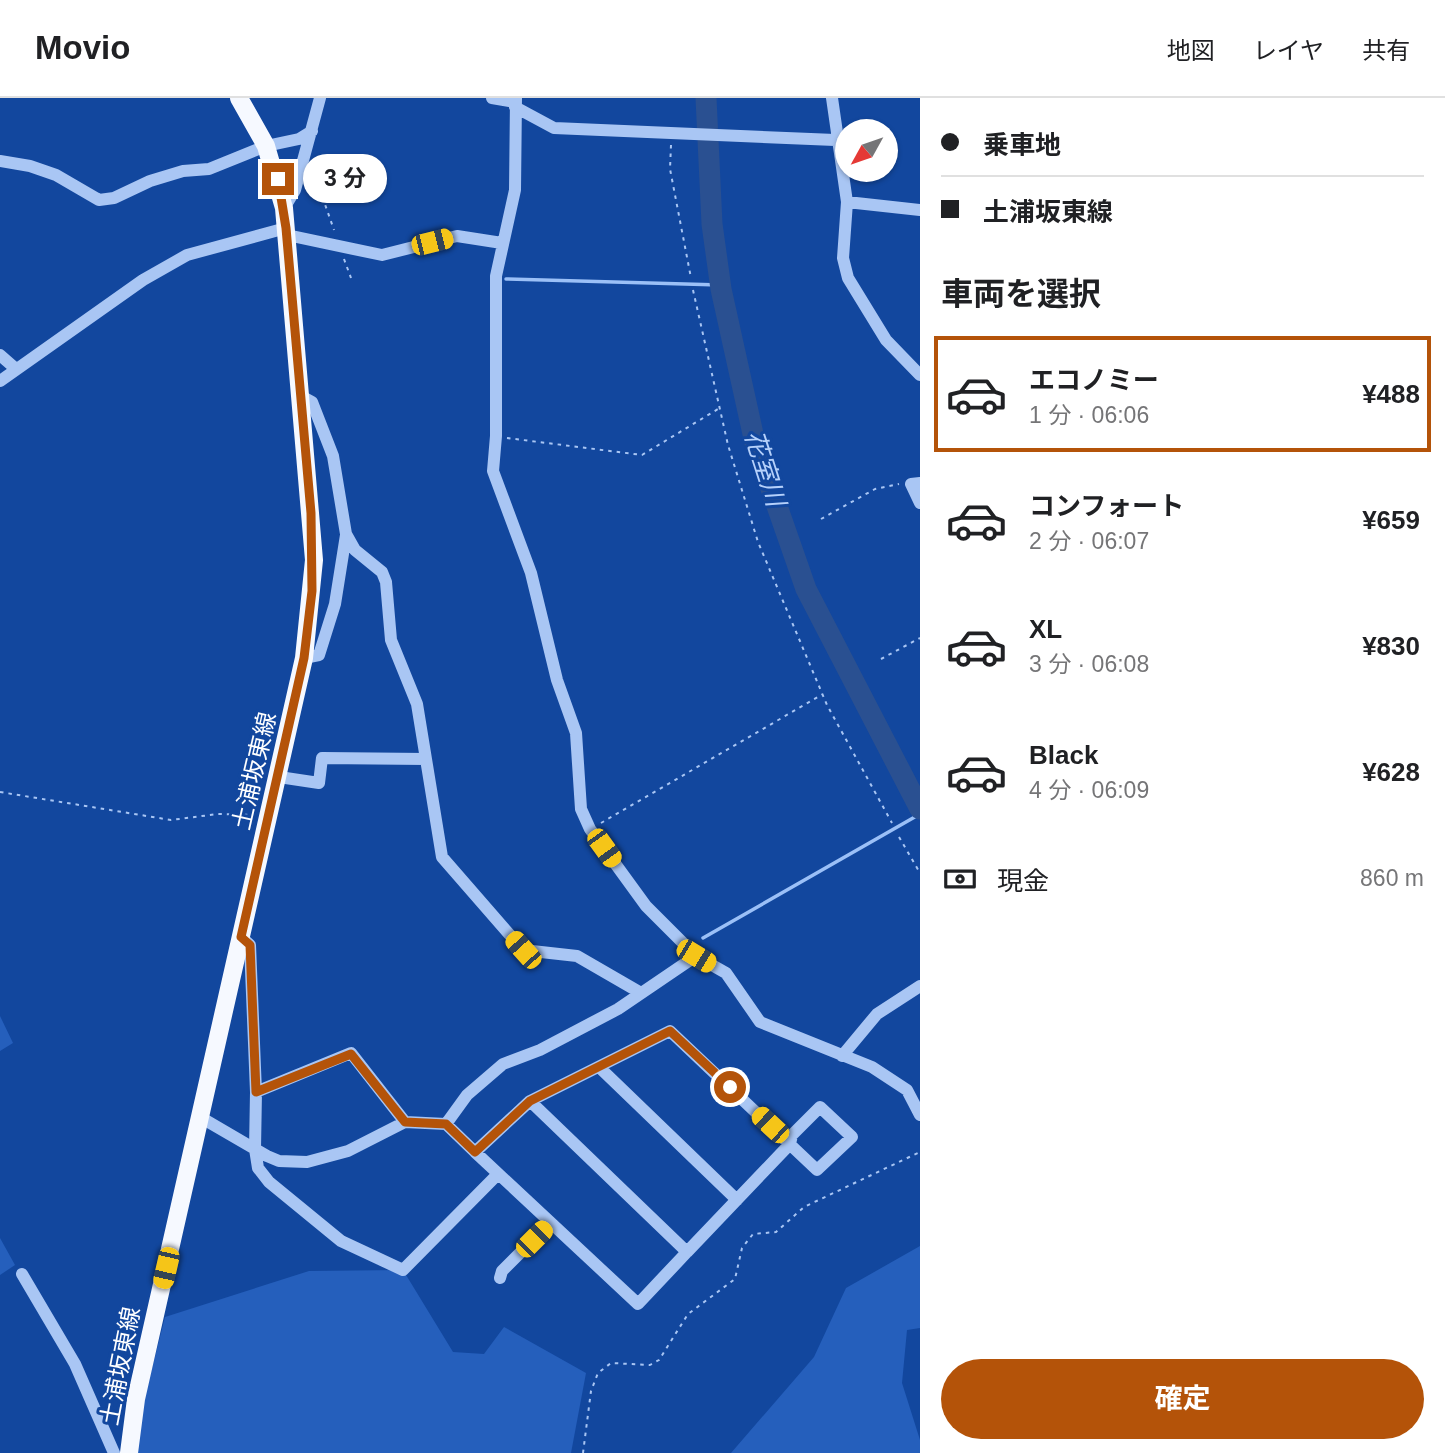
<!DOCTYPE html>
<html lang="ja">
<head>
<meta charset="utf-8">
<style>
	:root { --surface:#fff; --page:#f6f6f6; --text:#202124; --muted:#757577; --line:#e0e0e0; --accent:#b45309 }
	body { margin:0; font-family:Helvetica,"Noto Sans JP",sans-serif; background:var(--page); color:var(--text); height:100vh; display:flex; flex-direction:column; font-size:26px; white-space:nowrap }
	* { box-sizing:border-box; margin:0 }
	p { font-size:23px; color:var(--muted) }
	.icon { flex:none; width:38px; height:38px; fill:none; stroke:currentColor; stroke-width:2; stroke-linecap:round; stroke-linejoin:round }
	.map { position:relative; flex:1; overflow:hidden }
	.panel { display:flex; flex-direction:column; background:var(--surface); width:525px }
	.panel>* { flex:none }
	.banner { display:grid; align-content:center; height:154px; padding:0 21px; background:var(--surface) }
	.needle { width:46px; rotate:230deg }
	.controls { position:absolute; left:835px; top:21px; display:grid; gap:14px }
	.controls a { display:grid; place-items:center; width:63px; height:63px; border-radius:50%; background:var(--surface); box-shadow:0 2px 5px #0004; font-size:35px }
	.end { position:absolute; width:32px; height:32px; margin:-16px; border:9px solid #b45309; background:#fff; box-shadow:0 0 0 4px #fff }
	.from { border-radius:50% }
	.bubble { position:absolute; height:49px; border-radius:24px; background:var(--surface); box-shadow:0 2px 5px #0004; font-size:23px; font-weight:700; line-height:49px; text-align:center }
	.car { position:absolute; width:21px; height:42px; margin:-21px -10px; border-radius:9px; box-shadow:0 0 5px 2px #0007; background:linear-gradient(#f5c518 24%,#345 0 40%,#f5c518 0 76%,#345 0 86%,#f5c518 0) }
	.banner b { display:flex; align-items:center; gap:24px; height:66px; font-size:26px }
	.banner b+b { border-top:2px solid var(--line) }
	.banner i { width:18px; height:18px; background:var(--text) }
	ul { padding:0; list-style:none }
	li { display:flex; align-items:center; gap:21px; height:116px; margin:0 14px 10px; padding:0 7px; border:4px solid transparent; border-radius:0px }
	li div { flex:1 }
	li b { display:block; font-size:26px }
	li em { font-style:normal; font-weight:700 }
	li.current { border-color:var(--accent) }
	li>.icon { width:63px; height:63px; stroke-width:1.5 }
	h2 { padding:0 21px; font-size:32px; line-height:84px }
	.pay { display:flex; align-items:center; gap:18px; height:77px; padding:0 21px; font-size:26px }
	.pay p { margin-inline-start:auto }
	.primary-button { display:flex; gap:14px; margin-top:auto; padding:14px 21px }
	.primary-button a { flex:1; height:80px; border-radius:42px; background:var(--accent); color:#fff; font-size:28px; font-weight:700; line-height:80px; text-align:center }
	header { display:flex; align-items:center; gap:42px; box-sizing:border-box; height:98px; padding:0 35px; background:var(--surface); border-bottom:2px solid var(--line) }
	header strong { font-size:33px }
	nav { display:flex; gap:38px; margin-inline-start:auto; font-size:24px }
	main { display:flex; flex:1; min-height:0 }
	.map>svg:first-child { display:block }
	.green { fill:#255fbc }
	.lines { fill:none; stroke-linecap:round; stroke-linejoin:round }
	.stream { stroke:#9bc0f7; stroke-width:3.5 }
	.river { stroke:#2a5091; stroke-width:21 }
	.path { stroke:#a9c6f4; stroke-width:2; stroke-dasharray:3.5 5; stroke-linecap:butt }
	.minor { stroke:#a9c6f4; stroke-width:12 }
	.major { stroke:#f6f9ff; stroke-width:18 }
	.route { stroke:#b45309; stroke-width:9 }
	.labels { text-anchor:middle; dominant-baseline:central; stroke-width:6; stroke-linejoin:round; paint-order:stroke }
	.street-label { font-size:24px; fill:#fff; stroke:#12479e }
	.water-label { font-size:26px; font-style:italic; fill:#b6d1fb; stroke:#12479e }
</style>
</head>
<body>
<header>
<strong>Movio</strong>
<nav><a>地図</a><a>レイヤ</a><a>共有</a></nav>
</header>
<main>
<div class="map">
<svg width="920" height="1355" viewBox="0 0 920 1355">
	<rect width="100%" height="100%" fill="#12479e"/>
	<path class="green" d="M0,918l13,27 -13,8z
		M0,1140l15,27 -15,10z
		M920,1148v82l-13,2 -5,53 18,57v13h-189l83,-96 32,-69z
		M403,1172l50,82 31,2 20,-27 82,46 -15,80h-434v-25l28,-111 144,-46z"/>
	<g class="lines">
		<path class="stream" d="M506,181l214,6
			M703,840l217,-124"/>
		<path class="river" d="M706,0l6,126 9,65 34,154 51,146 114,220"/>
		<path class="path" d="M671,47l-1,24 21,109
			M314,75l20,57
			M344,161l7,19
			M693,192l35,155 30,97 69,163 65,118
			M507,340l135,17 76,-46
			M821,421l54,-30 24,-5
			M881,561l39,-21
			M0,694l171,28 47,-6 36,1
			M601,725l222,-129
			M899,739l21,36
			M583,1355l8,-62 7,-18 13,-10 39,2 9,-5 29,-46 47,-35 7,-31 11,-14 23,-2 28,-25 116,-55"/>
		<path class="minor" d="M492,0l23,4
			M516,0l-1,92 -19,86v160l-3,35 38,102 26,107 19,53 5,76 9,20 56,77 50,50 30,17 34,49 112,45 35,23 13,25
			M832,0l15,104 -4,56 5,20 38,62 34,35
			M515,9l39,21 281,12
			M0,63l30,5 26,9 43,25 15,-2 36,-17 33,-10 26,-2 57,-23 33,-7 13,-8
			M847,104l73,8
			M284,110l11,-18 25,-92
			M287,137l95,20 75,-19 45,7
			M0,257l16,14
			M0,283l143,-101 44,-25 99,-27
			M299,297l13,7 21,54 13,78 9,16 27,22 4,10 5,58 26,64 25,153 81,93 54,6 64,37
			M920,385l-9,1 9,19
			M304,560l15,-3 16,-51 11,-69
			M279,679l40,6 3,-25 104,1
			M241,839l9,8 6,147 -1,57 3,19 11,14 72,59 62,29 94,-95
			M842,958l35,-42 43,-28
			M599,969l138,133
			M256,994l95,-39 54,69
			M530,1003l157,151
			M200,1019l67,39 12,5 28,1 41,-11 57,-29 41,2 29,28
			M446,1026l21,-29 36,-31 37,-14 78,-41 78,-53
			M687,1154l103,-108 2,-9 28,-28 32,30 -35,33 -147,-139 -140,70 -55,51 163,152 49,-52
			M22,1176l53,90 39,89
			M500,1180l2,-7 48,-48"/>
		<path class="major" d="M129,1355l7,-54 168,-741 10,-98 -30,-352 -18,-62 -27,-48"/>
	</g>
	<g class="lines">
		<path class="route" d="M278,81l8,49 25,285 1,78 -8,67 -63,279 9,8 6,147 95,-38 54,68 41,2 29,28 55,-51 140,-70 60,56"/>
	</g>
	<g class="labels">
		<g class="street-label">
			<text transform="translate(254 673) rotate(-77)">土浦坂東線</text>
			<text transform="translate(120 1268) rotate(-79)">土浦坂東線</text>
		</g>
		<g class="water-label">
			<text transform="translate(765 370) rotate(72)">花室川</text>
		</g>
	</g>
</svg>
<div class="controls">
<a><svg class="needle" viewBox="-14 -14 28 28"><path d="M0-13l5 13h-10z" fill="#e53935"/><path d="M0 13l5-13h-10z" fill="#757577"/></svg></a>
</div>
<i class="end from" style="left:730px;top:989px"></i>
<i class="end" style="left:278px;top:81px"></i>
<div class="bubble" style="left:303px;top:56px;width:84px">3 分</div>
<i class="car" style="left:432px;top:144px;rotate:76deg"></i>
<i class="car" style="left:604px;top:750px;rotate:144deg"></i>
<i class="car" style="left:523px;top:852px;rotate:318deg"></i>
<i class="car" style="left:696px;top:858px;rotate:121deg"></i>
<i class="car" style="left:770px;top:1027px;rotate:313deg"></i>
<i class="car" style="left:534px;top:1141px;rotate:45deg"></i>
<i class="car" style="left:166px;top:1170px;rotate:193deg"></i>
</div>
<section class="panel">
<div class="banner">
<b><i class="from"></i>乗車地</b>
<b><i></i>土浦坂東線</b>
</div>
<h2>車両を選択</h2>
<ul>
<li class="current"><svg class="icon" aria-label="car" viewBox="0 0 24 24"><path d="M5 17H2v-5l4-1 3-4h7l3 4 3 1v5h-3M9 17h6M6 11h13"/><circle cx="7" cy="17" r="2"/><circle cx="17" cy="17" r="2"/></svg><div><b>エコノミー</b><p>1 分 · 06:06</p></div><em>¥488</em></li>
<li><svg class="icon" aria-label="car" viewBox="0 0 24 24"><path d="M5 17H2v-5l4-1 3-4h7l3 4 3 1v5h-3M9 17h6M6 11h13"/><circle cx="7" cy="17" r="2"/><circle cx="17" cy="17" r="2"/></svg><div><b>コンフォート</b><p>2 分 · 06:07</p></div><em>¥659</em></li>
<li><svg class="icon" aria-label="car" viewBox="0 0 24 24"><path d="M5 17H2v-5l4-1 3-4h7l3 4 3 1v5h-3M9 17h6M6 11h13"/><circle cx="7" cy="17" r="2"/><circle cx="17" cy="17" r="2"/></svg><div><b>XL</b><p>3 分 · 06:08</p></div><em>¥830</em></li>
<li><svg class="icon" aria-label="car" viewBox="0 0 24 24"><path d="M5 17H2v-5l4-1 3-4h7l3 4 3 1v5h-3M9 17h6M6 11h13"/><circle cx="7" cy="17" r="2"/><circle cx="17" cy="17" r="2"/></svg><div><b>Black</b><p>4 分 · 06:09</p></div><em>¥628</em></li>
</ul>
<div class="pay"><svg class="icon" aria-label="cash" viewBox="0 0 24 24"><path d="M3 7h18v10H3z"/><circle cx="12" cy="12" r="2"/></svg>現金<p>860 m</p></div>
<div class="primary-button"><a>確定</a></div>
</section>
</main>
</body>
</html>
